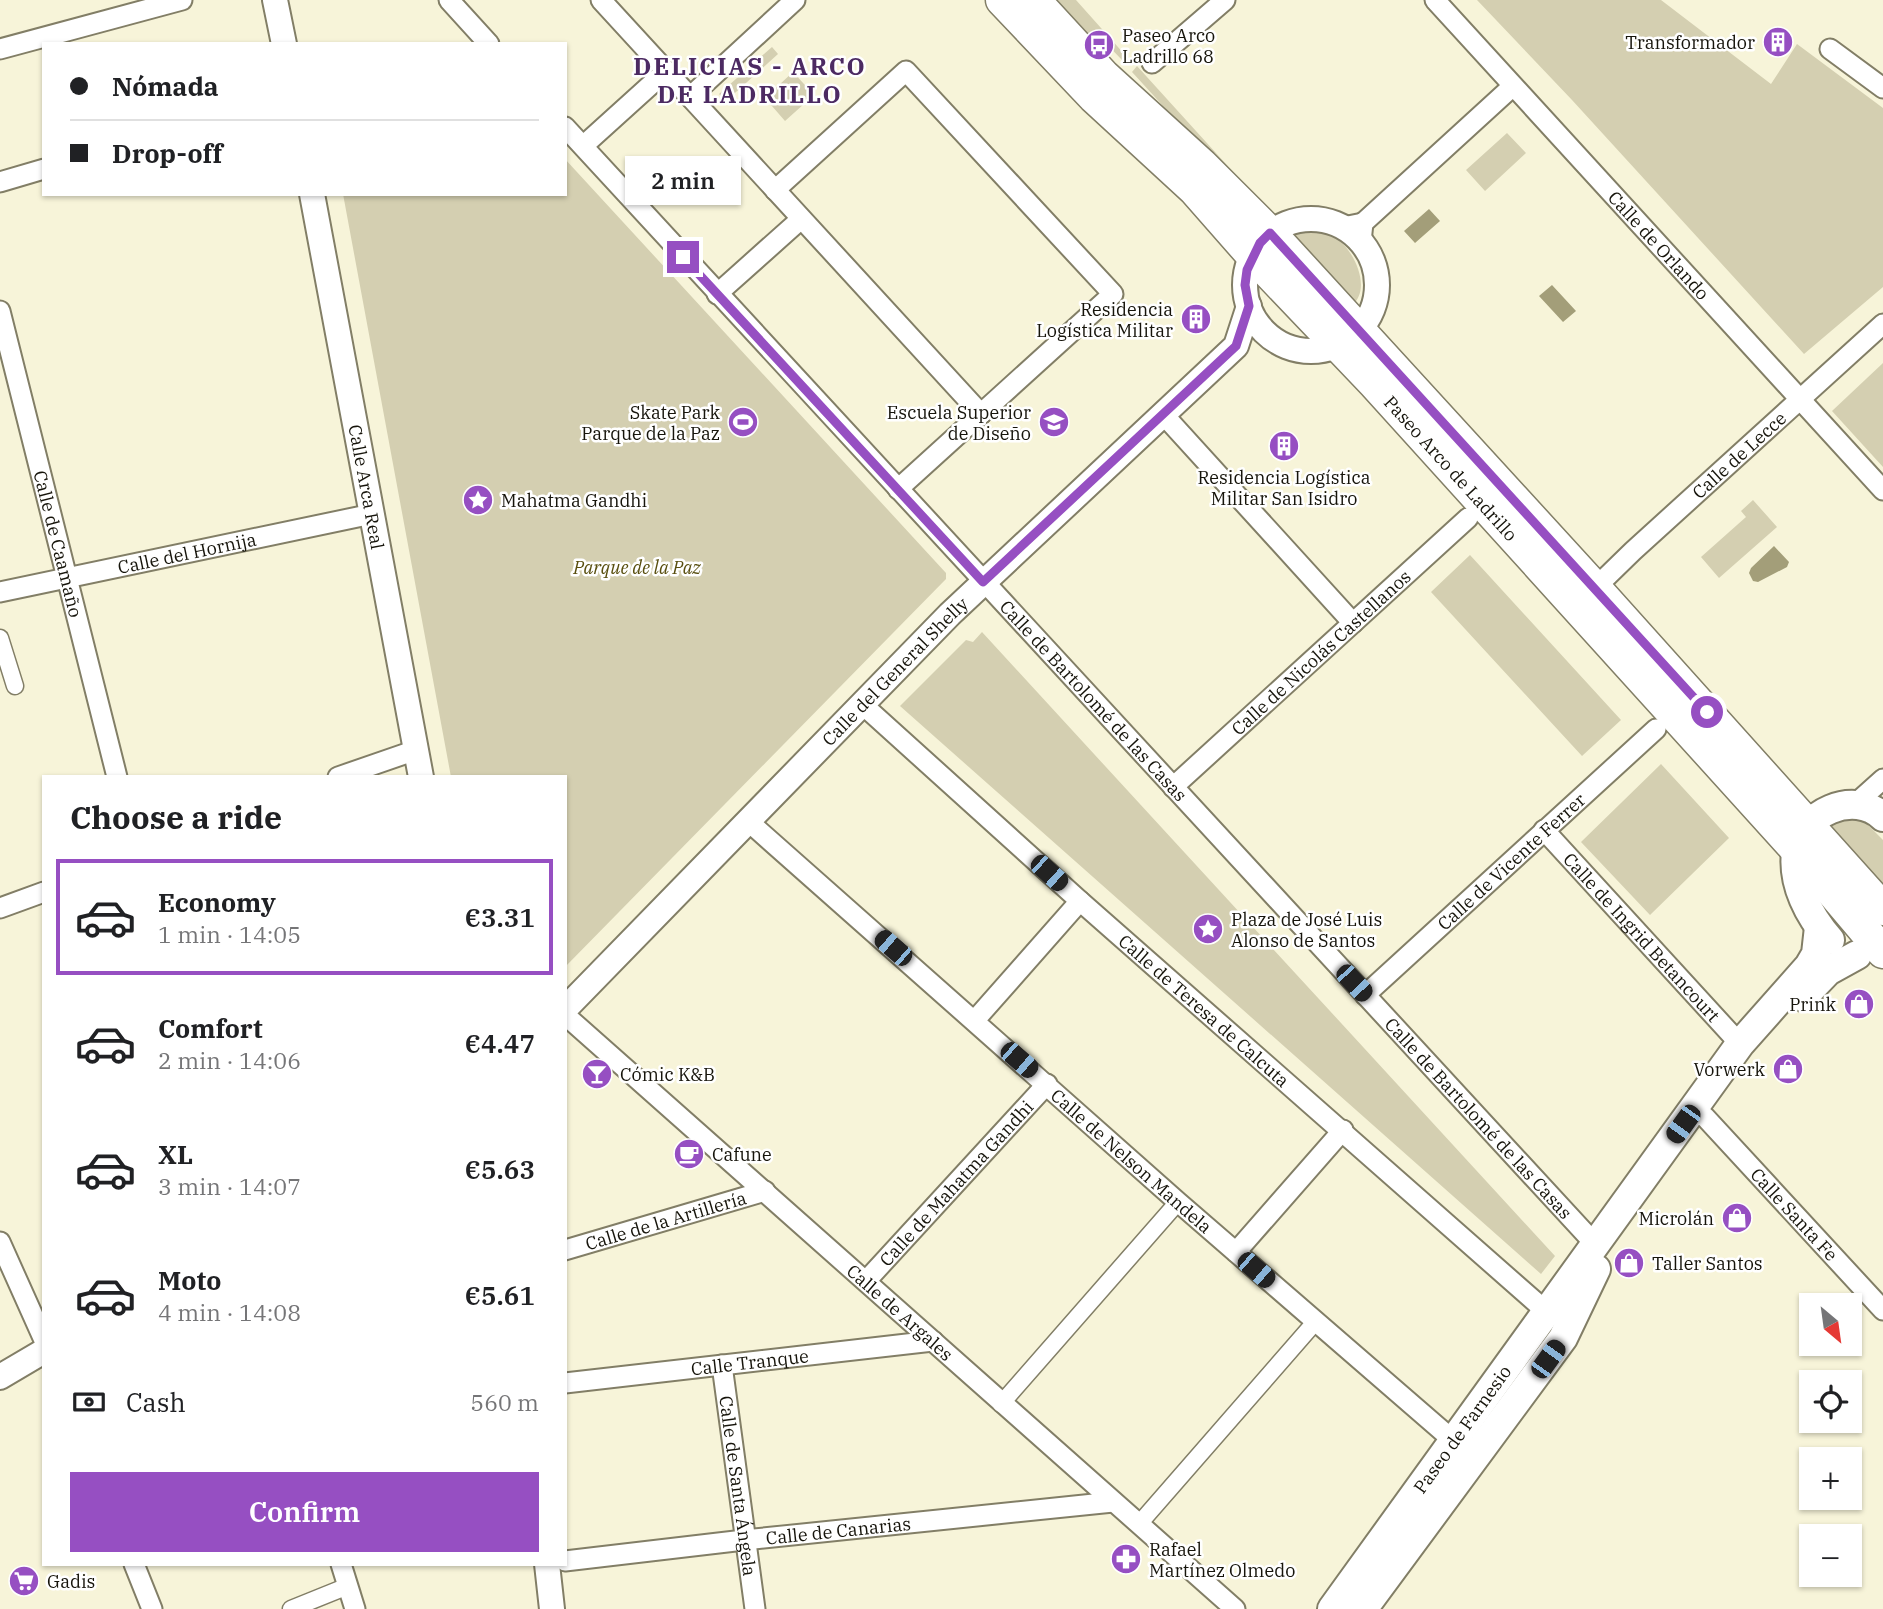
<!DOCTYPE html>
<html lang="en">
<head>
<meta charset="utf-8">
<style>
	:root { --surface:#fff; --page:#f2f2f2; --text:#202124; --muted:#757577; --line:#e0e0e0; --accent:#964fc2 }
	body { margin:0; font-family:"IBM Plex Serif",serif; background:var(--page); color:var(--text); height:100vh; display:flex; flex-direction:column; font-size:26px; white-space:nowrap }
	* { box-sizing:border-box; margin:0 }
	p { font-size:23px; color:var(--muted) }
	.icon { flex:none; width:38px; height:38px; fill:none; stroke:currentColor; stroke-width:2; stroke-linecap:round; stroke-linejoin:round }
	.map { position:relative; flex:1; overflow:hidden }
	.sheet { position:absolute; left:42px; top:775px; width:525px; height:791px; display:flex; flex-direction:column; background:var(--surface); border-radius:0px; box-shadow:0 2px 5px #0004 }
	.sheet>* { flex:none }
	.hud { position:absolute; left:42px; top:42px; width:525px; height:154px; border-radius:0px; box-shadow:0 2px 5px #0004; display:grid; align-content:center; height:154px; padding:0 28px; background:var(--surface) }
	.needle { width:46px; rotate:151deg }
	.tools { position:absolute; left:1799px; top:1293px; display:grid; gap:14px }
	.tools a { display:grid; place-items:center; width:63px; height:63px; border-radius:0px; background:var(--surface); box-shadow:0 2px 5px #0004; font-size:35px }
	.end { position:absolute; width:32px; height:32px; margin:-16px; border:9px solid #964fc2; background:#fff; box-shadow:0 0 0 4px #fff }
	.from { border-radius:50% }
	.bubble { position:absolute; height:49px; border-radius:0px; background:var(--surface); box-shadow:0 2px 5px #0004; font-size:23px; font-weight:600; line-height:49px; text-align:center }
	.car { position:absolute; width:21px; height:42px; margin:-21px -10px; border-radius:9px; box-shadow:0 0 5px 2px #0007; background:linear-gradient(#222 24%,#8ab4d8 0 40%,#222 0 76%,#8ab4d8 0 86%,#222 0) }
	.hud b { display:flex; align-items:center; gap:24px; height:66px; font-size:26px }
	.hud b+b { border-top:2px solid var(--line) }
	.hud i { width:18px; height:18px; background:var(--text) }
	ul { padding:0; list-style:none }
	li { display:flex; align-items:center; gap:21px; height:116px; margin:0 14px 10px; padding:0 14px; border:4px solid transparent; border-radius:0px }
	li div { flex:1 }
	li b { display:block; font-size:26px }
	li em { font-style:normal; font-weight:600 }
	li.selected { border-color:var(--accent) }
	li>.icon { width:63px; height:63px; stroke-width:1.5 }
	h2 { padding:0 28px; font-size:32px; line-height:84px }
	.pay { display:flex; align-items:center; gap:18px; height:77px; padding:0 28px; font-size:26px }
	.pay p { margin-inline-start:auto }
	.cta { display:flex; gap:14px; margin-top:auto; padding:14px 28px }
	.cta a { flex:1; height:80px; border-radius:0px; background:var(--accent); color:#fff; font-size:28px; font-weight:600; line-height:80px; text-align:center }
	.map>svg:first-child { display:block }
	.green { fill:#d4cfb1 }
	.water { fill:#a39e79 }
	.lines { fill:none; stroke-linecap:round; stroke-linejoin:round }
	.pedestrian-casing { stroke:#827e66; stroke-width:19 }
	.minor-casing { stroke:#827e66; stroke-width:23 }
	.tertiary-casing { stroke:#827e66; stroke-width:28 }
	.secondary-casing { stroke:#827e66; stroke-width:32 }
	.primary-casing { stroke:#827e66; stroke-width:35 }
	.pedestrian { stroke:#fff; stroke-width:16 }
	.minor { stroke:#fff; stroke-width:19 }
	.tertiary { stroke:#fff; stroke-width:24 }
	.secondary { stroke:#fff; stroke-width:28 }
	.primary { stroke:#fff; stroke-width:32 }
	.route { stroke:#964fc2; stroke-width:9 }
	.labels { text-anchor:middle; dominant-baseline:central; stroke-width:5; stroke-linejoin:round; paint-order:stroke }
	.poi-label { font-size:18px; fill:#16140b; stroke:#fff; text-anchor:start }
	.street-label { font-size:18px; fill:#16140b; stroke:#fff }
	.park-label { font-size:18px; font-style:italic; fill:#584e0e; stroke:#fff }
	.district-label { font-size:24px; font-weight:bold; letter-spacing:2px; fill:#4c2a62; stroke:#fff }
</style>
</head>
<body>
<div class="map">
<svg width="1883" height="1609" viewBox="0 0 1883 1609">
	<rect width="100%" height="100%" fill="#f7f4d9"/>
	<path class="green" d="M1052,0h24l50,56 -4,4 -25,-26 -6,4z
		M1477,0h184l110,84 26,-40 86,64v179l-79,67 -232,-254z
		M772,47l6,7 -52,47 -7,-7z
		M1137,66l108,119 -5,5 -108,-118z
		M793,72l21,23 -29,26 -20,-23z
		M1507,133l19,20 -41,38 -19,-21z
		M565,159l381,414v6l-381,388v-190h-114l-108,-583h222z
		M1300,229c13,0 25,2 37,10 17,11 36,51 14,67l-61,-74z
		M1883,363v104l-51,-56z
		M1753,500l24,27 -58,51 -18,-21 45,-40 -5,-6z
		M1470,555l151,165 -39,36 -151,-164z
		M982,632l573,624 -14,18 -641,-568 66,-66 7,2z
		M1661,764l68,74 -79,77 -69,-73z
		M1853,817l11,4 19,19v48l-54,-61 6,-6z"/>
	<path class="water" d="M1429,209l11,12 -25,22 -11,-12z
		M1552,285l24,26 -13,11 -24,-26z
		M1774,546l15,16 -2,5 -29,15 -5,-1 -4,-8 2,-5z"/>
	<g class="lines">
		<g class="pedestrian-casing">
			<path id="pedestrian" d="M0,638l15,48
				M1001,1404l177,-202
				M1139,1524l177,-203
				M291,1609l57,-23"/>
		</g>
		<g class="minor-casing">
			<g id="minor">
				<path d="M449,0l40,44"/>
				<path d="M601,0l380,414"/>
				<path id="s1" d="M1435,0l448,490"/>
				<path d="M0,49l182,-49"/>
				<path d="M1830,49l53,39"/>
				<path d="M1152,63l73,-63"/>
				<path d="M690,97l105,-97"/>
				<path id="s2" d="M565,127l1030,1117"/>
				<path d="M583,146l83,-75"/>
				<path d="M0,182l44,-13"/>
				<path d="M775,190l131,-119 207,223 -215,195"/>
				<path d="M1363,223l150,-137"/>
				<path d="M1343,227l20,-4"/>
				<path d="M1361,242l2,-19"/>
				<path d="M717,294l84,-75"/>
				<path id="s3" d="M0,311l117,466"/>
				<path d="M1162,413l191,210"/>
				<path id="s4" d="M1595,588l38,-37 250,-227"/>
				<path id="s5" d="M0,592l372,-78"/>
				<path id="s6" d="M863,705l217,196 468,412"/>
				<path d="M338,777l78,-27"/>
				<path id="s7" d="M1173,787l295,-269"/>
				<path d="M1854,805l29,-26"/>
				<path id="s8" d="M749,822l429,380 277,240"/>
				<path id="s9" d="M1544,830l196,214"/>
				<path d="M0,908l44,-16"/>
				<path id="s10" d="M1365,995l291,-266"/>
				<path id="s11" d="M565,1015l670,594"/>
				<path d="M975,1020l105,-119"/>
				<path id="s12" d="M1691,1112l14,5 178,193"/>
				<path d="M0,1242l44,98"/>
				<path id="s13" d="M565,1250l200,-59"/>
				<path d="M1236,1252l107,-122"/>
				<path id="s14" d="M866,1281l181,-197"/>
				<path id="s15" d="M722,1365l33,244"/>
				<path id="s16" d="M565,1383l368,-42"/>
				<path id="s17" d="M565,1561l179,-21 369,-38"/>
				<path d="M134,1564l18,45"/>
				<path d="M341,1564l14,45"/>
			</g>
		</g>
		<g class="tertiary-casing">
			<g id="tertiary">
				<path d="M275,0l9,44"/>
				<path id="s18" d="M312,194l109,583"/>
				<circle cx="1311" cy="285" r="66"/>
				<path id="s19" d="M565,1009l385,-395 286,-268 13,-40"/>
				<path d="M0,1377l44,-26"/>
				<path d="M547,1564l5,45"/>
			</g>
		</g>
		<g class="secondary-casing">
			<g id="secondary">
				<path d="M1830,940c-21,-24 -38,-56 -34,-88 5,-39 58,-63 87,-35"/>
				<path d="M1803,997l25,-26 29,-16"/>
				<path id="s20" d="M1332,1609l408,-565 69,-78 7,-12 3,-27"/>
				<path d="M1363,1609l200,-271 33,-69"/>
			</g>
		</g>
		<g class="primary-casing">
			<g id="primary">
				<path id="s21" d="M1002,0l92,97 100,92 58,66 123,129 421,465 87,103"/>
				<path d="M1034,0l70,76 98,89 68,68 325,355 288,321"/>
			</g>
		</g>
		<use href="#pedestrian" class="pedestrian"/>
		<use href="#minor" class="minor"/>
		<use href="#tertiary" class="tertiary"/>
		<use href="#secondary" class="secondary"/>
		<use href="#primary" class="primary"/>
	</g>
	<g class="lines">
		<path class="route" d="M683,257l300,325 253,-236 13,-40 -4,-21 2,-15 13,-27 10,-10 437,479"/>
	</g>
	<defs>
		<g id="building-disc" transform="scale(1.575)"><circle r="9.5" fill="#964fc2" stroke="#fff"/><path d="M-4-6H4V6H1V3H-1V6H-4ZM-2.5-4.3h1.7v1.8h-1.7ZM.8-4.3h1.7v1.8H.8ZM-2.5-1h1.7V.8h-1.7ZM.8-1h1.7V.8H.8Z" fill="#fff"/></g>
		<g id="bus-disc" transform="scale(1.575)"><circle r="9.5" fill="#964fc2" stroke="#fff"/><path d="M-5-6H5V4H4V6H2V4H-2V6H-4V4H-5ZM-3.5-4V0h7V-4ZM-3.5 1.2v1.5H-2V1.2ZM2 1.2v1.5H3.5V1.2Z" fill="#fff"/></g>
		<g id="stadium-disc" transform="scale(1.575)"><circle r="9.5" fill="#964fc2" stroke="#fff"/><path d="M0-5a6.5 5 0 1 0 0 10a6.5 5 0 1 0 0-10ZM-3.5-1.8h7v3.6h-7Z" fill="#fff"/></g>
		<g id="university-disc" transform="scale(1.575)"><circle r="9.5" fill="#964fc2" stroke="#fff"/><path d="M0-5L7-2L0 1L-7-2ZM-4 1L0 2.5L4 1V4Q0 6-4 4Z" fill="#fff"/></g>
		<g id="sight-disc" transform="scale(1.575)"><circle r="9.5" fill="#964fc2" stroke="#fff"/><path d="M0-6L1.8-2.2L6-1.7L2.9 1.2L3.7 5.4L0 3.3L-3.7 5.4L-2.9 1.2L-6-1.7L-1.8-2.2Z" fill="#fff"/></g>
		<g id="shop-disc" transform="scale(1.575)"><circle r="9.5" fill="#964fc2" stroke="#fff"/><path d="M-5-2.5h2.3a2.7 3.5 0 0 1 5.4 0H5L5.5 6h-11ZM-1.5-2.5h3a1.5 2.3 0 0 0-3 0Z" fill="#fff"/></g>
		<g id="bar-disc" transform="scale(1.575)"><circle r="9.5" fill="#964fc2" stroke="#fff"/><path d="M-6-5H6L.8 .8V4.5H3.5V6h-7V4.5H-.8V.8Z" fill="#fff"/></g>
		<g id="cafe-disc" transform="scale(1.575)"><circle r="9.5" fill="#964fc2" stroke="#fff"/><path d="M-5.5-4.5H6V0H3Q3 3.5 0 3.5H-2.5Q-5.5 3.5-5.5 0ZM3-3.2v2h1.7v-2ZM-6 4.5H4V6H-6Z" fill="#fff"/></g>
		<g id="pharmacy-disc" transform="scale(1.575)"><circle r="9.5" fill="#964fc2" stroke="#fff"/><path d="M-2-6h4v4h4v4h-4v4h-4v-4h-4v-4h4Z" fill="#fff"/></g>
		<g id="supermarket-disc" transform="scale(1.575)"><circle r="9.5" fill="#964fc2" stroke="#fff"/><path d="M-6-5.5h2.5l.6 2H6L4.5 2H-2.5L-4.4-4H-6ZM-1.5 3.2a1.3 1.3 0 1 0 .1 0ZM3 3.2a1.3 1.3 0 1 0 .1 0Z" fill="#fff"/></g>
	</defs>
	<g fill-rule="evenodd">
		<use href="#building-disc" x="1778" y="42"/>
		<use href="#bus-disc" x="1099" y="45"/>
		<use href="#building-disc" x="1196" y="319"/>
		<use href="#stadium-disc" x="743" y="422"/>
		<use href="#university-disc" x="1054" y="422"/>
		<use href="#building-disc" x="1284" y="446"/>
		<use href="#sight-disc" x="478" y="500"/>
		<use href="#sight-disc" x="1208" y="929"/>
		<use href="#shop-disc" x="1859" y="1004"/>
		<use href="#shop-disc" x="1788" y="1069"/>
		<use href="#bar-disc" x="597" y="1074"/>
		<use href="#cafe-disc" x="689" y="1154"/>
		<use href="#shop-disc" x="1737" y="1218"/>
		<use href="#shop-disc" x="1629" y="1263"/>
		<use href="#pharmacy-disc" x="1126" y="1559"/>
		<use href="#supermarket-disc" x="24" y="1581"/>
	</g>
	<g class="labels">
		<g class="poi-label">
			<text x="1122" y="35">Paseo Arco<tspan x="1122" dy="21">Ladrillo 68</tspan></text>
			<text x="1755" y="42" text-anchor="end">Transformador</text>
			<text x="1173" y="309" text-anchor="end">Residencia<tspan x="1173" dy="21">Logística Militar</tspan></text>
			<text x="720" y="412" text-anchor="end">Skate Park<tspan x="720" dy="21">Parque de la Paz</tspan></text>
			<text x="1031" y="412" text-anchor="end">Escuela Superior<tspan x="1031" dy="21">de Diseño</tspan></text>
			<text x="1284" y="477" text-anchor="middle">Residencia Logística<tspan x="1284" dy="21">Militar San Isidro</tspan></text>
			<text x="501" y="500">Mahatma Gandhi</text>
			<text x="1231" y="919">Plaza de José Luis<tspan x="1231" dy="21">Alonso de Santos</tspan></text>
			<text x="1836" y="1004" text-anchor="end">Prink</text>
			<text x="1765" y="1069" text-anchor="end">Vorwerk</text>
			<text x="620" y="1074">Cómic K&amp;B</text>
			<text x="712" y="1154">Cafune</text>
			<text x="1714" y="1218" text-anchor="end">Microlán</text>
			<text x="1652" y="1263">Taller Santos</text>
			<text x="1149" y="1549">Rafael<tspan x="1149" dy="21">Martínez Olmedo</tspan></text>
			<text x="47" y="1581">Gadis</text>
		</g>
		<g class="street-label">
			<text stroke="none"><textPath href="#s1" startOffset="332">Calle de Orlando</textPath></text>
			<text stroke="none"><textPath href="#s4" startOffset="196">Calle de Lecce</textPath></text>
			<text stroke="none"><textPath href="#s21" startOffset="649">Paseo Arco de Ladrillo</textPath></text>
			<text stroke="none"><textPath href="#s18" startOffset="298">Calle Arca Real</textPath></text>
			<text stroke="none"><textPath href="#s3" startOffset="240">Calle de Caamaño</textPath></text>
			<text stroke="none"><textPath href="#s5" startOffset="191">Calle del Hornija</textPath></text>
			<text stroke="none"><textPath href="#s7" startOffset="200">Calle de Nicolás Castellanos</textPath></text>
			<text stroke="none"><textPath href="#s19" startOffset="472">Calle del General Shelly</textPath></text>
			<text stroke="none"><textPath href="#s2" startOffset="780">Calle de Bartolomé de las Casas</textPath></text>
			<text stroke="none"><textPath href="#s10" startOffset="198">Calle de Vicente Ferrer</textPath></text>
			<text stroke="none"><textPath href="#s9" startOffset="145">Calle de Ingrid Betancourt</textPath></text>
			<text stroke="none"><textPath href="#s6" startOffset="458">Calle de Teresa de Calcuta</textPath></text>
			<text stroke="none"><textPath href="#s2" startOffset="1348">Calle de Bartolomé de las Casas</textPath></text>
			<text stroke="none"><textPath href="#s8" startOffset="511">Calle de Nelson Mandela</textPath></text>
			<text stroke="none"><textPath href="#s14" startOffset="133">Calle de Mahatma Gandhi</textPath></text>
			<text stroke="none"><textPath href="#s12" startOffset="147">Calle Santa Fe</textPath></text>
			<text stroke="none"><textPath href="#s13" startOffset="105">Calle de la Artillería</textPath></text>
			<text stroke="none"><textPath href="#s11" startOffset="448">Calle de Argales</textPath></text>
			<text stroke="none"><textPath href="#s16" startOffset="186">Calle Tranque</textPath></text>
			<text stroke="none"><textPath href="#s20" startOffset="222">Paseo de Farnesio</textPath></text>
			<text stroke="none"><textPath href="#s15" startOffset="122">Calle de Santa Ángela</textPath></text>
			<text stroke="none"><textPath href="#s17" startOffset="275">Calle de Canarias</textPath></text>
		</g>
		<g class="park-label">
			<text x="637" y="567">Parque de la Paz</text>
		</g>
		<g class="district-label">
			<text x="750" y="66">DELICIAS - ARCO<tspan x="750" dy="28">DE LADRILLO</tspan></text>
		</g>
	</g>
</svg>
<div class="tools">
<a><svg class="needle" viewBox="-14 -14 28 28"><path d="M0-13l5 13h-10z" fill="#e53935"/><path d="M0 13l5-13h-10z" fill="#757577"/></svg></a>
<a><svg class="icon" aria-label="locate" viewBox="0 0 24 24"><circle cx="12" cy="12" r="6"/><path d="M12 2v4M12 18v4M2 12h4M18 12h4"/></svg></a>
<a>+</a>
<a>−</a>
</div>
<i class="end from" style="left:1707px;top:712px"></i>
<i class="end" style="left:683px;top:257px"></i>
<div class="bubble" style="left:625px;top:156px;width:116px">2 min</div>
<i class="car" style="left:1049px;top:873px;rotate:132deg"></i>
<i class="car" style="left:893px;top:948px;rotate:311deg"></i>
<i class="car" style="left:1354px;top:983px;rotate:137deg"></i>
<i class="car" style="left:1019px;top:1060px;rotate:131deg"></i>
<i class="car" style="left:1683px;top:1124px;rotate:216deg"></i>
<i class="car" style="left:1256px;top:1270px;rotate:131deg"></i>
<i class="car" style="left:1548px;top:1359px;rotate:36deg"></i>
<div class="hud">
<b><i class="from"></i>Nómada</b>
<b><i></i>Drop-off</b>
</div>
<section class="sheet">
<h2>Choose a ride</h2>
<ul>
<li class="selected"><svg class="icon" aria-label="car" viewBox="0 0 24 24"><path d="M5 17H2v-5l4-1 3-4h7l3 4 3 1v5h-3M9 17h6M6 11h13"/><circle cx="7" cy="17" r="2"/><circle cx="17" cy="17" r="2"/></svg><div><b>Economy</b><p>1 min · 14:05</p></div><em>€3.31</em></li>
<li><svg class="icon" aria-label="car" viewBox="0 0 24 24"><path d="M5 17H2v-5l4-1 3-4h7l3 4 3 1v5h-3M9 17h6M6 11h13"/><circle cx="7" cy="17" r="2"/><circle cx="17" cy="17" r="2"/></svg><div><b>Comfort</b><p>2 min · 14:06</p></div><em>€4.47</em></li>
<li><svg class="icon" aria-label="car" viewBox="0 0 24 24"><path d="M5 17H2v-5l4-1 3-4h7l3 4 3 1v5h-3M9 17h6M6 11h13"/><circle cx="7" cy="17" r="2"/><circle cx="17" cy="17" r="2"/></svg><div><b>XL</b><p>3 min · 14:07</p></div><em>€5.63</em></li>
<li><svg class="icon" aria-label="car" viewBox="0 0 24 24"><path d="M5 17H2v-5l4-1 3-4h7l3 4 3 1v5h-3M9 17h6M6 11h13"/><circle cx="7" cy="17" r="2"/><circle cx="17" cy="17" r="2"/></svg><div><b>Moto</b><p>4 min · 14:08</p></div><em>€5.61</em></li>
</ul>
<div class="pay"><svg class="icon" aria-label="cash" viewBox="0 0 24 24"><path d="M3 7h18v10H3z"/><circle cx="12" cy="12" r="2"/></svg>Cash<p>560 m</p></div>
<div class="cta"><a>Confirm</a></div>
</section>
</div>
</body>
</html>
